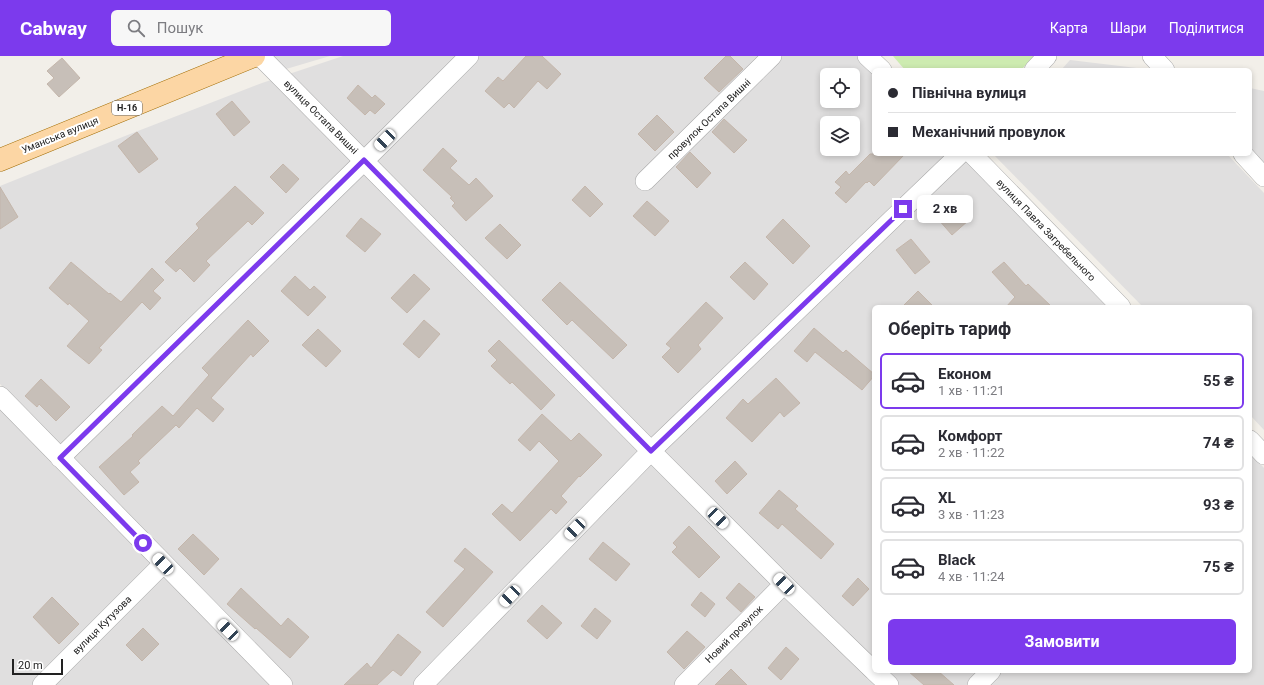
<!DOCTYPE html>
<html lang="uk">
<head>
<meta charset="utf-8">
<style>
	:root { --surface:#fff; --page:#f7f7f7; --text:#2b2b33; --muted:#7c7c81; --line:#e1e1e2; --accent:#7c3aed }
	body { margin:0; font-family:Roboto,sans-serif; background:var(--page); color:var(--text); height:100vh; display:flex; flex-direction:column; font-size:15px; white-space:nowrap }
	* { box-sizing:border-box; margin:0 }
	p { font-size:13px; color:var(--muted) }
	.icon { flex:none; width:22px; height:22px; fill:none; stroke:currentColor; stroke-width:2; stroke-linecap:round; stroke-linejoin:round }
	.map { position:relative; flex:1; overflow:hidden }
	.side { position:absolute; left:872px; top:249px; width:380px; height:368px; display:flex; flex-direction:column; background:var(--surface); border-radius:6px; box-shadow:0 2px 6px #0003 }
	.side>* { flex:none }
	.top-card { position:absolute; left:872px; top:12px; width:380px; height:88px; border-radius:6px; box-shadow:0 2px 6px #0003; display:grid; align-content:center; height:88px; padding:0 16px; background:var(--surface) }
	.tools { position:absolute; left:820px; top:12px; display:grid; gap:8px }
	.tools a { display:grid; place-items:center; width:40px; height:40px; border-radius:6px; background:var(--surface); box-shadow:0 2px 6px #0003; font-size:20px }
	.scale { position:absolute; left:12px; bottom:10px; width:51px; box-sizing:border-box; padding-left:4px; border:2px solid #222; border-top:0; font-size:11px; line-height:14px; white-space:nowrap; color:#222; -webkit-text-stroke:3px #fff; paint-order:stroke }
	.end { position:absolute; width:18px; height:18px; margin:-9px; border:5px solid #7c3aed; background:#fff; box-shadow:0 0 0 2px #fff }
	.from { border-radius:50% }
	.bubble { position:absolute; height:28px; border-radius:6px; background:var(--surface); box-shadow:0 2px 6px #0003; font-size:13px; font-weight:700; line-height:28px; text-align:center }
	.car { position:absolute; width:12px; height:24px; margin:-12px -6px; border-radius:5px; box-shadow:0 0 3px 1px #0007; background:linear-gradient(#fff 24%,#345 0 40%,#fff 0 76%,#345 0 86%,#fff 0) }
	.top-card b { display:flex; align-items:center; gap:14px; height:38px; font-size:15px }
	.top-card b+b { border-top:1px solid var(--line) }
	.top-card i { width:10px; height:10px; background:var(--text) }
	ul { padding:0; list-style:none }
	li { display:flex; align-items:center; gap:12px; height:56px; margin:0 8px 6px; padding:0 8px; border:2px solid var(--line); border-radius:6px }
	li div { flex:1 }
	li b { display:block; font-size:15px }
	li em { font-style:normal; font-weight:700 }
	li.on { border-color:var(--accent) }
	li>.icon { width:36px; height:36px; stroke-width:1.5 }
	h2 { padding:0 16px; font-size:18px; line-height:48px }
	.primary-button { display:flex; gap:8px; margin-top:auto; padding:8px 16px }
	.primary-button a { flex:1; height:46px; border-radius:6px; background:var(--accent); color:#fff; font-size:16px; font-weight:700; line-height:46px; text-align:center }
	header { display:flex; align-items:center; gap:24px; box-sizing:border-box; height:56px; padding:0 20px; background:var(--accent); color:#fff }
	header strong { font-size:19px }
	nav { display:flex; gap:22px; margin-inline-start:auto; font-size:14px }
	.search { width:280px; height:36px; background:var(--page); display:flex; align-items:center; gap:10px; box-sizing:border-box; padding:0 14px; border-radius:6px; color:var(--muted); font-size:15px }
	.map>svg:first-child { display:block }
	.residential { fill:#e0dfdf; fill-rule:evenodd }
	.grass { fill:#cdebb0 }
	.building { fill:#c7bfb8; stroke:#c4b6ab }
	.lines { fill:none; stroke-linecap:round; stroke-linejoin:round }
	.minor-casing { stroke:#a9a9a9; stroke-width:20 }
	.primary-casing { stroke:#a06b00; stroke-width:23 }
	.minor { stroke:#fff; stroke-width:19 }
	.primary { stroke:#fcd6a4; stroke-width:22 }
	.route { stroke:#7c3aed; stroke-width:5 }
	.labels { text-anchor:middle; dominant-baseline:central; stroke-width:4; stroke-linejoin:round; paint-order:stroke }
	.shield { fill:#fff; stroke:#646464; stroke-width:1 }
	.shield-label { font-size:9px; font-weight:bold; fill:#222 }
	.street-label { font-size:10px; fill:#222; stroke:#fff }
</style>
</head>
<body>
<header>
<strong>Cabway</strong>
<div class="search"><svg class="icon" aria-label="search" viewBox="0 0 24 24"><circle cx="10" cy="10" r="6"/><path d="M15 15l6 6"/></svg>Пошук</div>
<nav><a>Карта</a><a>Шари</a><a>Поділитися</a></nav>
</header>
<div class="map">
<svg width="1264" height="629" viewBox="0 0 1264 629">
	<rect width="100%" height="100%" fill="#f2efe9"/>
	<path class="residential" d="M260,0h70l-54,16z
		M343,0h515l16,15v83h86l149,153h-235v364h376v-218l14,15v217h-971l-216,-220 -77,-81v-198l125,-50 137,-53zM827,19h26v26h-26zM827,67h26v26h-26z
		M1070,4l75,9 1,1h-85z
		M1250,32l14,3v73l-14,-15z
		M993,98h234l37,39v237l-14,-15v-108h-107z
		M0,340l283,289h-283z"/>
	<path class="grass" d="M893,0h141l-13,14h-116z"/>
	<path class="building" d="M526,0h16l19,18 -14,15 -9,-8 -24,27 -5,-5 -5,5 -19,-17 13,-14 5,4z
		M726,0h4l13,13 -24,23 -15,-14z
		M62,2l18,20 -21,19 -12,-13 7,-6 -7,-7z
		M358,29l14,13 3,-3 10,9 -10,10 -5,-4 -5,5 -18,-17z
		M232,45l18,21 -16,14 -18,-22z
		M657,59l17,17 -19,19 -17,-17z
		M724,63l23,21 -13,13 -22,-21z
		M137,76l21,27 -19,14 -21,-27z
		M443,92l14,13 -7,7 19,17 7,-7 17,18 -27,25 -14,-15 3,-3 -5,-5 2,-1 -29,-27z
		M690,96l21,21 -14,15 -21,-21z
		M870,98h35l-31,32 -5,-5 -2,2 -1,-1 -20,21 -11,-10 6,-6 -6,-5 11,-11 3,4z
		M283,108l16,15 -13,14 -16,-16z
		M235,130l29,27 -12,12 -4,-4 -42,40 4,4 -16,17 -14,-14 -4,4 -11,-10 34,-34 -3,-4z
		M585,130l18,18 -13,13 -18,-17z
		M0,131l18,30 -18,12z
		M948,140l21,24 -17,15 -21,-24z
		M647,145l22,20 -14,15 -22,-20z
		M361,162l20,16 -16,18 -19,-16z
		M783,163l27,27 -17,18 -27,-27z
		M500,168l21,21 -14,14 -22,-21z
		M911,183l19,23 -15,12 -19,-24z
		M71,206l38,32 1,-1 11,9 31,-34 12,12 -11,11 8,7 -11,12 -8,-8 -43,46 3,2 -13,14 -22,-18 22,-25 -20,-18 -1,2 -19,-17z
		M745,206l23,22 -14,16 -24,-23z
		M1004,206l22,24 2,-2 24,23h-46l9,-10 -23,-25z
		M414,218l16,15 -23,24 -16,-15z
		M295,220l15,14 4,-4 12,11 -18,19 -27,-25z
		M560,226l67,63 -14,14 -41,-39 -5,5 -25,-25z
		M918,235l16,16h-32z
		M706,246l17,16 -25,27 3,4 -23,24 -16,-16 9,-9 -5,-4z
		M248,264l21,21 -16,16 -2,-3 -40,44 13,11 -11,13 -16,-14 -18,20 -3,-3 -38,36 2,2 -10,9 9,10 -15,13 -25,-28 34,-31 -1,-1 30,-29 11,10 36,-41 -7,-7z
		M424,264l16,14 -21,24 -16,-14z
		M814,272l29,25 3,-3 28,24v2l-12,14 -47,-38 -8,10 -13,-11z
		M318,273l23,22 -15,16 -24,-22z
		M499,284l56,55 -14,15 -29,-28 -2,2 -19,-18 6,-6 -9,-9z
		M776,322l24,25 -16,14 -4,-5 -28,30 -26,-24 17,-19 5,5z
		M41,323l29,28 -14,14 -17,-17 -2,3 -12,-11z
		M542,358l29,27 8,-8 23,22 -22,22 -1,-1 -18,20 6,6 -11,12 -5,-5 -31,32 -28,-27 10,-10 10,9 47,-52 -20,-20 -9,10 -12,-11z
		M735,405l12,13 -20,20 -12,-13z
		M779,434l19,16 -3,3 39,35 -13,15 -39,-35 -4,5 -19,-16z
		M689,470l31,31 -21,21 -27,-26 5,-5 -4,-4z
		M193,478l26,25 -15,16 -26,-26z
		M603,486l27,22 -14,17 -27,-22z
		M465,492l28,24 -50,55 -17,-15 39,-43 -11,-8z
		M858,522l11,11 -16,17 -11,-10z
		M739,527l16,14 -14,15 -15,-14z
		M241,532l40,38 7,-8 21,19 -19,21 -34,-30 -1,1 -28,-25z
		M701,536l14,12 -10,13 -14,-12z
		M52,541l27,27 -20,20 -26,-27z
		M542,549l20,18 -15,16 -20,-18z
		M595,552l16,13 -14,18 -16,-13z
		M143,572l16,16 -17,17 -16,-16z
		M687,575l18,16 -21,22 -17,-17z
		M398,578l23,18 -20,24 -8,-6 -16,15h-33l23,-22 4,5z
		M786,591l13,12 -18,21 -13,-12z
		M731,613l16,16h-32z
		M908,615h30l16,14h-30z"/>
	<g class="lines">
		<g class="minor-casing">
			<path id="minor" d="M260,0l391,395 133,133 90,87
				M867,0l15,14
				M1152,0l13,14
				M1034,14l13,-14
				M972,98l149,153
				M1243,98l21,23
				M645,125l127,-125
				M0,340l283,289
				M1250,384l14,15
				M60,402l304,-297 105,-105
				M874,615l15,14
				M42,629l121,-121
				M423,629l228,-234 309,-297
				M684,629l100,-101
				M977,629l14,-14"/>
		</g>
		<g class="primary-casing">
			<path id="primary" d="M0,104l254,-104"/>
		</g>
		<use href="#minor" class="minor"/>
		<use href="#primary" class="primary"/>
	</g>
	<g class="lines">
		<path class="route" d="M143,487l-83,-85 304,-298 287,291 252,-242"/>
	</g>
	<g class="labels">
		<rect class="shield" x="112" y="45" width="30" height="14" rx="3"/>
		<g class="shield-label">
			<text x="127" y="52">Н-16</text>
		</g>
		<g class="street-label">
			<text transform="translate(321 61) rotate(45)">вулиця Остапа Вишні</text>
			<text transform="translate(709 63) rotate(-44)">провулок Остапа Вишні</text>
			<text transform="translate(60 79) rotate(-22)">Уманська вулиця</text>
			<text transform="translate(1046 174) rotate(46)">вулиця Павла Загребельного</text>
			<text transform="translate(102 569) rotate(-45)">вулиця Кутузова</text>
			<text transform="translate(734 578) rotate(-45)">Новий провулок</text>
		</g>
	</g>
</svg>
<div class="tools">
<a><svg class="icon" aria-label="locate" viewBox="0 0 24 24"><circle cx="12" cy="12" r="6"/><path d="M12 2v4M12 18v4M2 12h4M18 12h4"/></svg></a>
<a><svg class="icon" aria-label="layers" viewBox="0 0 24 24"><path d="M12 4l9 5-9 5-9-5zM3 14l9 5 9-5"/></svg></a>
</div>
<div class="scale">20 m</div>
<i class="end from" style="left:143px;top:487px"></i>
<i class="end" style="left:903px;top:153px"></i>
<div class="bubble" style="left:917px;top:139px;width:56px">2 хв</div>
<i class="car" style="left:385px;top:84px;rotate:225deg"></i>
<i class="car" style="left:718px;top:462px;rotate:135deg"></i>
<i class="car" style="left:575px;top:473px;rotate:224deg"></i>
<i class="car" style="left:163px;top:508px;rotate:316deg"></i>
<i class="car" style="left:784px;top:528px;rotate:315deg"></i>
<i class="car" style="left:510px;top:540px;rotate:224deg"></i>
<i class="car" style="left:228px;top:574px;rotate:315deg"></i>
<div class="top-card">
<b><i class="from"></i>Північна вулиця</b>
<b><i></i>Механічний провулок</b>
</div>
<section class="side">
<h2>Оберіть тариф</h2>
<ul>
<li class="on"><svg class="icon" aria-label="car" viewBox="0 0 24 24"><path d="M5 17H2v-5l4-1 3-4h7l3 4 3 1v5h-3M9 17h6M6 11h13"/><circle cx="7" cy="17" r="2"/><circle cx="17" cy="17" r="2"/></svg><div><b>Економ</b><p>1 хв · 11:21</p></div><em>55 ₴</em></li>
<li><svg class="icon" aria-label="car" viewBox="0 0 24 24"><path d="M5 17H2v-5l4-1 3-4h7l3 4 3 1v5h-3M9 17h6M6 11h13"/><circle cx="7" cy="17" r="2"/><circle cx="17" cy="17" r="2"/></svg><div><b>Комфорт</b><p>2 хв · 11:22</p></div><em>74 ₴</em></li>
<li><svg class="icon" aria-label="car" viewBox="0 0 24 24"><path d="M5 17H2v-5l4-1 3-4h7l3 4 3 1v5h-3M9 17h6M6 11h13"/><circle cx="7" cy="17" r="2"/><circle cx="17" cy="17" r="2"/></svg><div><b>XL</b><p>3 хв · 11:23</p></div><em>93 ₴</em></li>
<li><svg class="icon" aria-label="car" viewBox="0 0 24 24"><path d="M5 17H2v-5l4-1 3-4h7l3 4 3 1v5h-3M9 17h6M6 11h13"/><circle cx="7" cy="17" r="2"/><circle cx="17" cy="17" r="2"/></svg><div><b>Black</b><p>4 хв · 11:24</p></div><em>75 ₴</em></li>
</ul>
<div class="primary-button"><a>Замовити</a></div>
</section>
</div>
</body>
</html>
